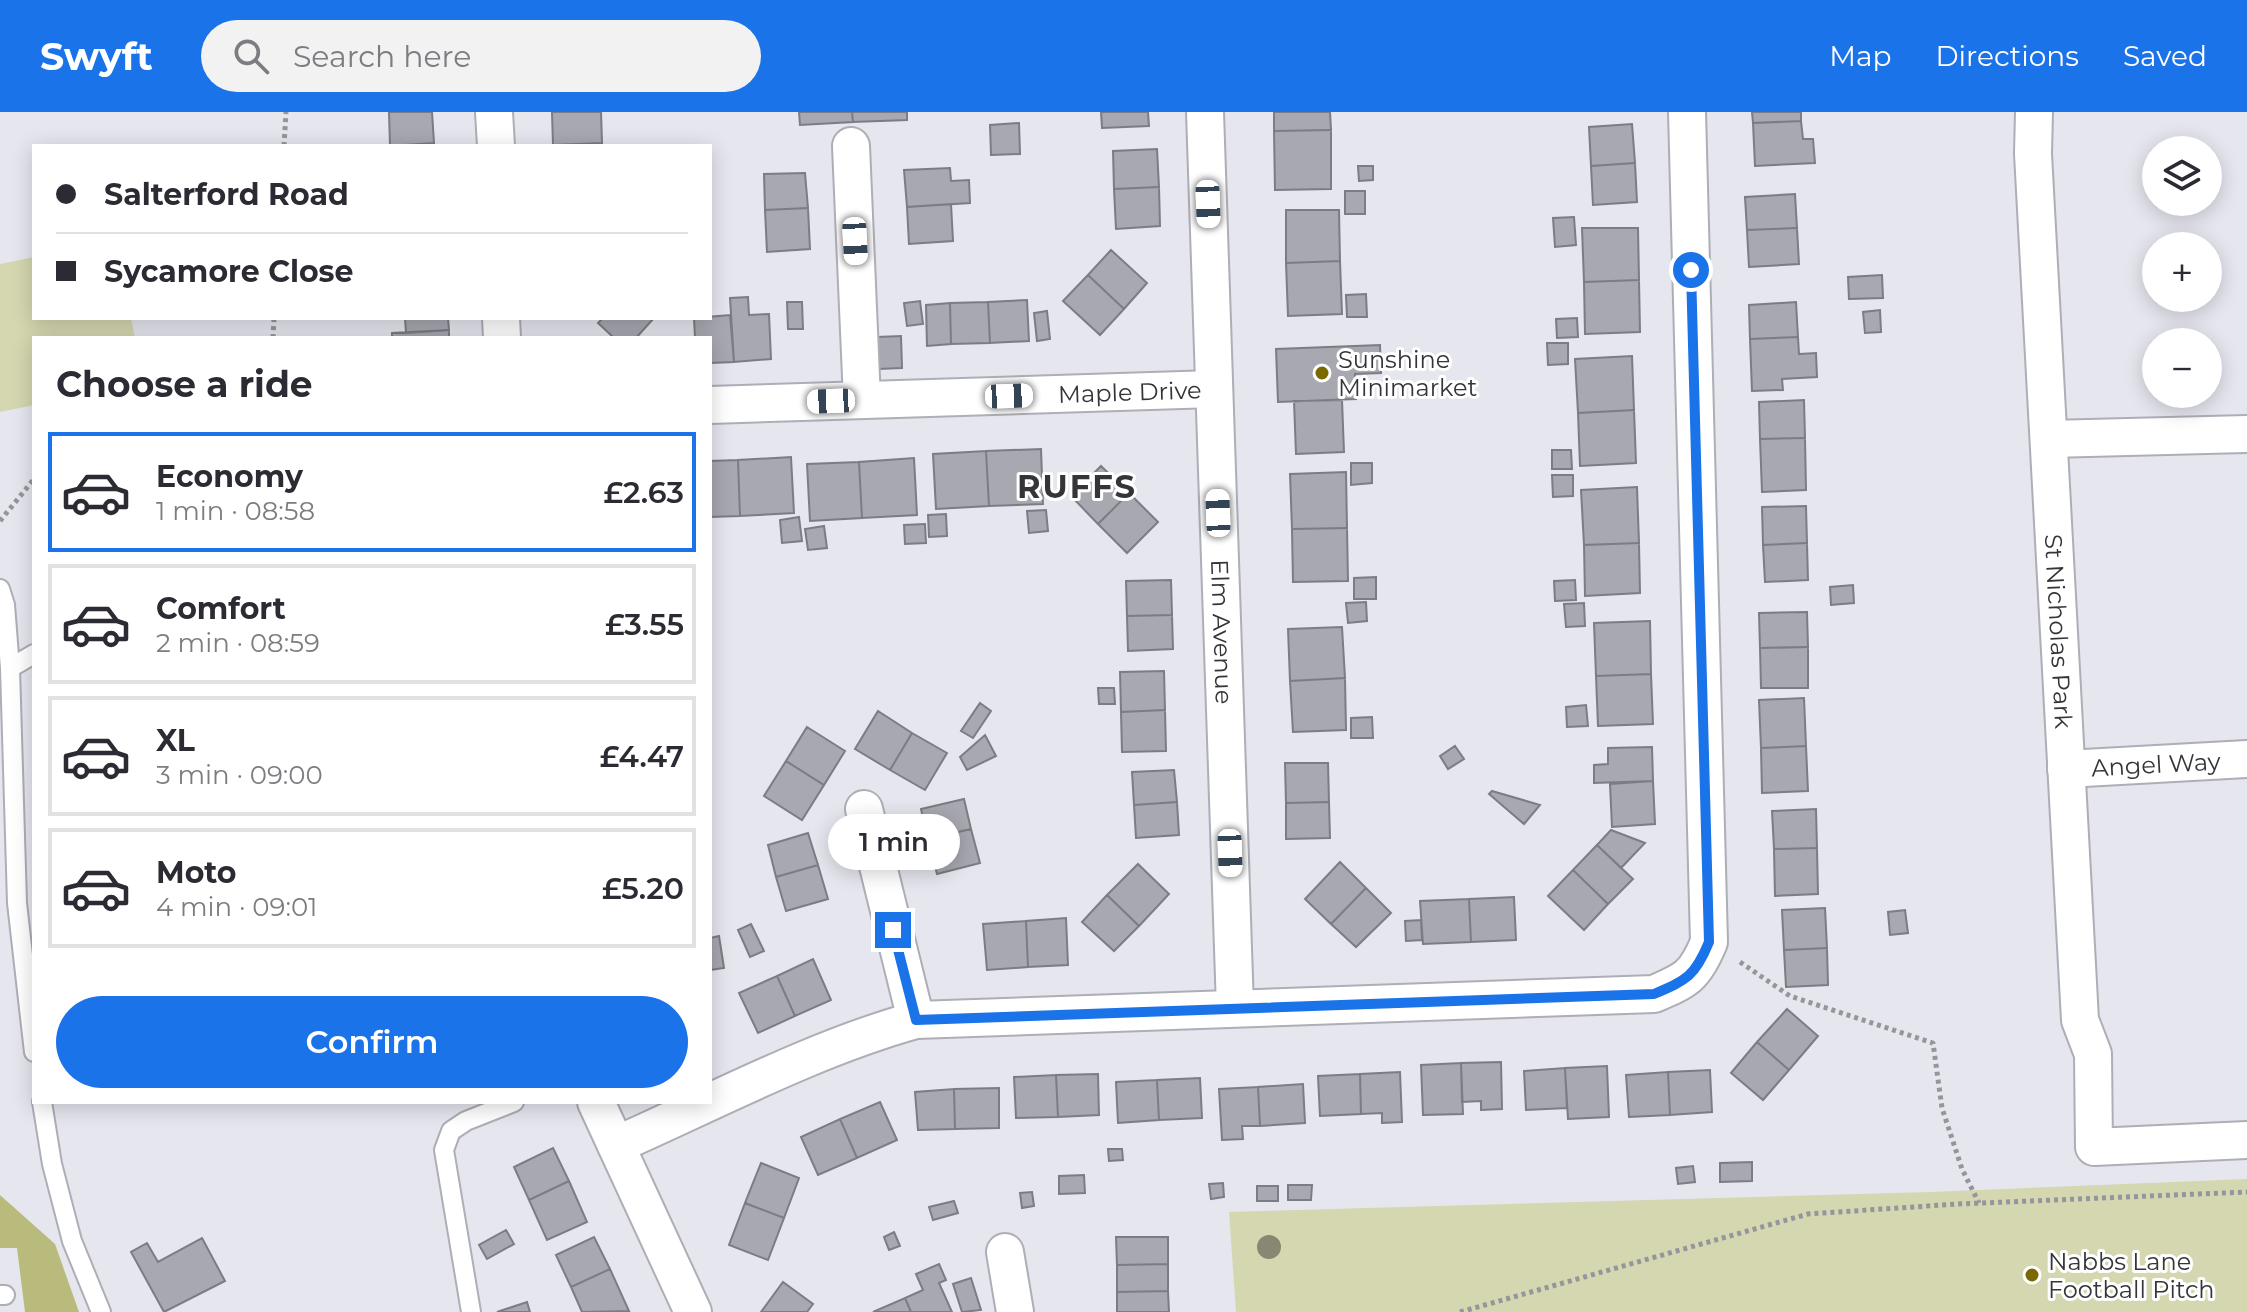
<!DOCTYPE html>
<html lang="en">
<head>
<meta charset="utf-8">
<style>
	:root { --surface:#fff; --page:#f2f2f3; --text:#2b2b33; --muted:#7c7c81; --line:#e1e1e2; --accent:#1a73e8 }
	body { margin:0; font-family:Montserrat,sans-serif; background:var(--page); color:var(--text); height:100vh; display:flex; flex-direction:column; font-size:30px; white-space:nowrap }
	* { box-sizing:border-box; margin:0 }
	p { font-size:26px; color:var(--muted) }
	.icon { flex:none; width:44px; height:44px; fill:none; stroke:currentColor; stroke-width:2; stroke-linecap:round; stroke-linejoin:round }
	.map { position:relative; flex:1; overflow:hidden }
	.sheet { position:absolute; left:32px; top:224px; width:680px; height:768px; display:flex; flex-direction:column; background:var(--surface); border-radius:0px; box-shadow:0 4px 20px #0003 }
	.sheet>* { flex:none }
	.banner { position:absolute; left:32px; top:32px; width:680px; height:176px; border-radius:0px; box-shadow:0 4px 20px #0003; display:grid; align-content:center; height:176px; padding:0 24px; background:var(--surface) }
	.controls { position:absolute; left:2142px; top:24px; display:grid; gap:16px }
	.controls a { display:grid; place-items:center; width:80px; height:80px; border-radius:50%; background:var(--surface); box-shadow:0 4px 20px #0003; font-size:40px }
	.end { position:absolute; width:36px; height:36px; margin:-18px; border:10px solid #1a73e8; background:#fff; box-shadow:0 0 0 4px #fff }
	.from { border-radius:50% }
	.bubble { position:absolute; height:56px; border-radius:28px; background:var(--surface); box-shadow:0 4px 20px #0003; font-size:26px; font-weight:600; line-height:56px; text-align:center }
	.car { position:absolute; width:24px; height:48px; margin:-24px -12px; border-radius:10px; box-shadow:0 0 6px 2px #0007; background:linear-gradient(#fff 24%,#345 0 40%,#fff 0 76%,#345 0 86%,#fff 0) }
	.banner b { display:flex; align-items:center; gap:28px; height:76px; font-size:30px }
	.banner b+b { border-top:2px solid var(--line) }
	.banner i { width:20px; height:20px; background:var(--text) }
	ul { padding:0; list-style:none }
	li { display:flex; align-items:center; gap:24px; height:120px; margin:0 16px 12px; padding:0 8px; border:4px solid var(--line); border-radius:0px }
	li div { flex:1 }
	li b { display:block; font-size:30px }
	li em { font-style:normal; font-weight:600 }
	li.current { border-color:var(--accent) }
	li>.icon { width:72px; height:72px; stroke-width:1.5 }
	h2 { padding:0 24px; font-size:36px; line-height:96px }
	.cta { display:flex; gap:16px; margin-top:auto; padding:16px 24px }
	.cta a { flex:1; height:92px; border-radius:48px; background:var(--accent); color:#fff; font-size:32px; font-weight:600; line-height:92px; text-align:center }
	header { display:flex; align-items:center; gap:48px; box-sizing:border-box; height:112px; padding:0 40px; background:var(--accent); color:#fff }
	header strong { font-size:38px }
	nav { display:flex; gap:44px; margin-inline-start:auto; font-size:28px }
	.search { width:560px; height:72px; background:var(--page); display:flex; align-items:center; gap:20px; box-sizing:border-box; padding:0 28px; border-radius:44px; color:var(--muted); font-size:30px }
	.map>svg:first-child { display:block }
	.green { fill:#d5d7b0 }
	.forest { fill:#b9bb7d }
	.building { fill:#a7a8b0; stroke:#7c7c84; stroke-width:2 }
	.lines { fill:none; stroke-linecap:round; stroke-linejoin:round }
	.service-casing { stroke:#adaeb6; stroke-width:22 }
	.minor-casing { stroke:#adaeb6; stroke-width:40 }
	.path { stroke:#95959c; stroke-width:5; stroke-dasharray:4 4; stroke-linecap:butt }
	.service { stroke:#fff; stroke-width:18 }
	.minor { stroke:#fff; stroke-width:36 }
	.tree { fill:#888872 }
	.route { stroke:#1a73e8; stroke-width:10 }
	.poi-dot { fill:#7b6800; stroke:#fff; stroke-width:3 }
	.labels { text-anchor:middle; dominant-baseline:central; stroke-width:6; stroke-linejoin:round; paint-order:stroke }
	.poi-label { font-size:24px; fill:#343538; stroke:#fff; text-anchor:start }
	.street-label { font-size:24px; fill:#343538; stroke:#fff }
	.district-label { font-size:32px; font-weight:bold; letter-spacing:2px; fill:#343538; stroke:#fff }
</style>
</head>
<body>
<header>
<strong>Swyft</strong>
<div class="search"><svg class="icon" aria-label="search" viewBox="0 0 24 24"><circle cx="10" cy="10" r="6"/><path d="M15 15l6 6"/></svg>Search here</div>
<nav><a>Map</a><a>Directions</a><a>Saved</a></nav>
</header>
<div class="map">
<svg width="2247" height="1200" viewBox="0 0 2247 1200">
	<rect width="100%" height="100%" fill="#e6e6ef"/>
	<path class="green" d="M34,145v61h97l4,20h-101v67l-34,7v-148z
		M2247,1067v133h-1011l-7,-100 702,-20z"/>
	<path class="forest" d="M0,1083l55,49 24,68h-54l-8,-64h-17z"/>
	<path class="building" d="M389,0h43l2,31 -44,3z
		M552,0h49l1,31 -49,2z
		M799,0h53l1,10 -53,3z
		M852,0h55v8l-54,2z
		M1101,0h47l1,14 -47,2z
		M1274,0h56l1,18 -57,1z
		M1752,0h49v9l-48,2z
		M1801,9l2,18h10l2,24 -60,3 -2,-43z
		M1019,11l1,31 -29,1 -1,-30z
		M1632,12l3,39 -44,3 -2,-39z
		M1331,18v59l-56,1 -1,-59z
		M1157,37l2,38 -45,2 -1,-38z
		M1635,51l2,39 -44,3 -2,-39z
		M1358,54h15v14l-14,1z
		M950,56l1,13 18,-1 1,23 -63,4 -3,-37z
		M805,61l3,35 -43,2 -1,-36z
		M1159,75l1,39 -44,3 -2,-40z
		M1345,79h20v23h-20z
		M1795,82l2,34 -50,2 -2,-33z
		M951,92l2,37 -44,3 -2,-37z
		M808,96l2,41 -43,3 -2,-42z
		M1286,98h53l1,51 -54,2z
		M1574,105l2,28 -21,2 -2,-29z
		M1582,116h56l1,52 -55,2z
		M1797,116l2,36 -50,3 -2,-37z
		M1111,138l36,33 -23,26 -36,-34z
		M1340,149l2,53 -54,2 -2,-53z
		M1088,163l36,34 -24,26 -37,-34z
		M1882,163l1,23 -34,1 -1,-22z
		M1639,168l1,52 -55,2 -1,-52z
		M1366,182l1,23h-20l-1,-22z
		M748,185l1,18 20,-1 2,45 -37,3 -4,-64z
		M1027,188l2,41 -39,2 -2,-41z
		M920,189l3,23 -16,2 -3,-23z
		M787,190h15l1,27h-15z
		M988,190l2,41 -39,1 -1,-41z
		M1796,190l2,35 -48,2 -1,-34z
		M950,191l1,41 -24,2 -1,-41z
		M1880,198l1,22 -16,1 -2,-21z
		M1047,199l3,28 -13,2 -3,-28z
		M730,203l4,47 -24,1v-25h-15l-1,-20z
		M405,206h43l1,12 -43,3z
		M603,206h51l-18,20h-22l-16,-15z
		M1577,206l1,19 -21,1 -1,-19z
		M449,218v8h-57v-5z
		M901,224l1,32 -24,1 -1,-32z
		M1798,225l1,17 17,-1 1,24 -35,2 1,11 -31,1 -2,-52z
		M1547,231h21v21l-20,1z
		M1380,233l1,28 -26,1 1,25 -78,3 -2,-53z
		M1632,244l2,54 -56,3 -3,-54z
		M1342,288l2,52 -48,2 -2,-53z
		M1804,288l1,38 -45,1 -1,-37z
		M1634,298l2,53 -56,3 -2,-53z
		M1805,326l1,52 -44,2 -2,-53z
		M1041,337l2,55 -54,2 -3,-55z
		M1552,338h19l1,19h-20z
		M986,339l3,55 -53,3 -3,-55z
		M791,345l3,56 -54,3 -2,-56z
		M914,346l3,57 -55,3 -3,-56z
		M738,348l2,56 -30,1v-56z
		M859,350l3,56 -52,3 -3,-57z
		M1351,351h21v20l-21,2z
		M1101,354l28,27 -31,31 -27,-28z
		M1346,360l1,56 -55,1 -2,-55z
		M1552,363h21v21l-20,1z
		M1637,375l2,56 -55,2 -3,-55z
		M1129,381l29,29 -31,31 -29,-29z
		M1806,394l1,37 -44,2 -1,-38z
		M1046,398l2,21 -19,2 -2,-22z
		M946,402l1,22 -18,1 -1,-22z
		M799,405l3,24 -20,2 -2,-23z
		M925,412l1,19 -21,1 -1,-19z
		M824,414l3,22 -19,2 -3,-21z
		M1347,416l1,53 -55,1 -1,-53z
		M1639,431l1,50 -55,3 -1,-51z
		M1807,431l1,37 -43,2 -2,-37z
		M1376,465v22h-22v-21z
		M1171,468l1,35 -45,1 -1,-35z
		M1575,468l1,20 -21,1 -1,-20z
		M1853,473l1,18 -23,2 -1,-18z
		M1366,490l1,19 -19,2 -2,-20z
		M1584,491l1,23 -19,1 -2,-23z
		M1807,500l1,35 -48,1 -1,-35z
		M1172,503l1,34 -45,2 -1,-35z
		M1650,509l1,53 -55,2 -2,-53z
		M1342,515l3,51 -55,3 -2,-52z
		M1808,535v41h-47l-1,-40z
		M1164,559l1,39 -44,2 -1,-40z
		M1651,562l2,50 -55,2 -2,-50z
		M1345,566l1,52 -53,2 -3,-51z
		M1098,576h16l1,16h-16z
		M1804,586l2,48 -45,2 -2,-48z
		M980,591l11,8 -18,27 -12,-7z
		M1586,593l2,21 -21,1 -1,-20z
		M1165,598l1,41 -44,1 -1,-40z
		M878,599l34,22 -22,37 -35,-21z
		M1372,605l1,21h-22v-20z
		M807,615l38,24 -21,34 -38,-24z
		M912,621l35,20 -22,37 -35,-20z
		M985,623l11,21 -29,14 -7,-13z
		M1455,634l9,13 -16,10 -8,-13z
		M1806,634l2,45 -46,2 -1,-45z
		M1652,635l1,34 -59,2v-18l14,-1v-16z
		M786,649l38,24 -22,35 -38,-24z
		M1285,651h43l1,39 -43,1z
		M1174,658l3,32 -43,3 -2,-33z
		M1653,669l2,43 -43,3 -2,-43z
		M1492,679l48,14 -16,19 -35,-30z
		M964,687l7,30 -43,10 -7,-30z
		M1177,690l2,33 -43,3 -2,-33z
		M1329,690l1,36 -44,1v-36z
		M1816,697l1,39 -43,1 -2,-38z
		M971,717l9,34 -43,11 -9,-35z
		M1611,718l34,13 -24,25 -24,-23z
		M808,721l10,32 -42,12 -8,-32z
		M1597,733l36,34 -25,25 -35,-34z
		M1817,736l1,46 -43,2 -1,-47z
		M1340,750l26,26 -35,36 -26,-25z
		M1138,752l31,30 -30,32 -32,-31z
		M818,753l10,34 -42,12 -10,-34z
		M1573,758l35,34 -24,26 -36,-34z
		M1366,776l25,25 -35,34 -25,-23z
		M1107,783l32,31 -25,25 -32,-29z
		M1514,785l2,43 -45,2 -2,-43z
		M1469,787l2,43 -48,2 -3,-43z
		M1825,796l2,40 -43,2 -2,-40z
		M1905,798l3,23 -18,2 -2,-23z
		M1066,806l2,47 -40,2 -2,-46z
		M1421,808l1,20 -16,1 -1,-20z
		M1026,809l2,46 -41,3 -4,-46z
		M751,812l13,27 -14,6 -12,-27z
		M719,824l5,32 -14,2v-32z
		M1827,836l1,37 -42,2 -2,-37z
		M813,847l18,41 -36,16 -18,-40z
		M777,864l18,40 -37,17 -19,-40z
		M1787,897l31,27 -29,34 -32,-28z
		M1757,930l32,28 -26,30 -32,-27z
		M1501,950l1,47 -21,1v-9l-19,1 -1,-39z
		M1461,951l2,51 -40,1 -2,-50z
		M1607,954l2,51 -41,2 -3,-51z
		M1565,956l2,40 -41,2 -2,-39z
		M1710,958l2,42 -42,3 -2,-43z
		M1400,960l2,50 -20,1v-10l-21,1 -1,-40z
		M1668,960l2,43 -41,2 -3,-42z
		M1098,962l1,41 -41,2 -2,-42z
		M1360,962l1,40 -41,2 -2,-40z
		M1056,963l2,42 -42,1 -2,-41z
		M1200,966l2,40 -43,2 -2,-40z
		M1157,968l2,40 -41,3 -2,-41z
		M1303,972l2,39 -45,3 -2,-39z
		M1258,975l2,39h-18l1,13 -21,1 -3,-51z
		M999,976v40l-44,1 -1,-40z
		M954,977l1,40 -37,1 -3,-38z
		M880,990l17,38 -40,18 -17,-39z
		M840,1007l17,39 -39,17 -17,-38z
		M553,1036l16,33 -40,19 -15,-33z
		M1108,1037h14l1,11 -14,1z
		M1752,1050v19l-32,1v-19z
		M761,1051l38,15 -15,40 -39,-15z
		M1693,1054l2,16 -17,2 -2,-16z
		M1084,1063l1,18 -26,1v-18z
		M569,1069l18,41 -40,18 -18,-40z
		M1223,1071l1,14 -13,2 -2,-15z
		M1288,1073h24l-1,15h-23z
		M1257,1074h21v15h-21z
		M1032,1080l2,14 -12,2 -2,-15z
		M954,1089l4,12 -25,7 -4,-13z
		M745,1091l39,15 -16,42 -39,-15z
		M506,1118l8,14 -27,15 -8,-14z
		M894,1120l6,14 -11,4 -5,-13z
		M594,1125l16,32 -39,18 -15,-32z
		M1116,1125h52v27l-51,1z
		M202,1126l23,43 -61,31 -33,-60 16,-9 11,19z
		M939,1152l7,16 -7,3 13,29h-41l-6,-14 18,-8 -7,-16z
		M1168,1152v27l-51,1v-27z
		M610,1157l19,42 -47,1 -11,-25z
		M971,1166l10,32 -19,2 -9,-28z
		M783,1170l30,22 -6,8h-46z
		M1168,1179l1,21h-52v-20z
		M905,1186l6,14h-38z
		M527,1190l3,10h-33z"/>
	<g class="lines">
		<g class="service-casing">
			<path id="service" d="M0,477l5,16 5,63
				M34,542l-24,14 7,235 17,149
				M42,990l10,62 20,77 29,71
				M0,1183h5
				M471,1200l-27,-162 7,-19 15,-10 48,-19"/>
		</g>
		<g class="minor-casing">
			<g id="minor">
				<path d="M494,0l2,34"/>
				<path id="s1" d="M1205,0l30,896"/>
				<path id="s2" d="M2034,0l-1,42 47,866 13,34 1,93 153,-7"/>
				<path d="M851,34l11,254"/>
				<path d="M501,206l1,20"/>
				<path id="s3" d="M710,293l504,-16"/>
				<path d="M2049,327l198,-5"/>
				<path id="s4" d="M2066,657l181,-10"/>
				<path d="M864,697l52,211"/>
				<path d="M596,990l97,210"/>
				<path d="M616,1033c98,-43 196,-96 300,-125l738,-26c33,-14 41,-18 55,-52l-22,-830"/>
				<path d="M1005,1140l10,60"/>
			</g>
		</g>
		<path class="path" d="M284,34l2,-34
			M273,226l1,-20
			M0,409l34,-42
			M1740,850l50,34 143,47 9,65 20,61 17,34
			M1460,1200l348,-98 150,-10 289,-12"/>
		<use href="#service" class="service"/>
		<use href="#minor" class="minor"/>
	</g>
	<circle class="tree" cx="1269" cy="1135" r="12"/>
	<g class="lines">
		<path class="route" d="M893,818l23,90 738,-26c33,-14 41,-18 55,-52l-18,-672"/>
	</g>
	<g class="poi-dot">
		<circle cx="1322" cy="261" r="8"/>
		<circle cx="2032" cy="1163" r="8"/>
	</g>
	<g class="labels">
		<g class="poi-label">
			<text x="1338" y="247">Sunshine<tspan x="1338" dy="28">Minimarket</tspan></text>
			<text x="2048" y="1149">Nabbs Lane<tspan x="2048" dy="28">Football Pitch</tspan></text>
		</g>
		<g class="street-label">
			<text stroke="none"><textPath href="#s3" startOffset="420">Maple Drive</textPath></text>
			<text stroke="none"><textPath href="#s2" startOffset="520">St Nicholas Park</textPath></text>
			<text stroke="none"><textPath href="#s1" startOffset="520">Elm Avenue</textPath></text>
			<text stroke="none"><textPath href="#s4" startOffset="90">Angel Way</textPath></text>
		</g>
		<g class="district-label">
			<text x="1077" y="374">RUFFS</text>
		</g>
	</g>
</svg>
<div class="controls">
<a><svg class="icon" aria-label="layers" viewBox="0 0 24 24"><path d="M12 4l9 5-9 5-9-5zM3 14l9 5 9-5"/></svg></a>
<a>+</a>
<a>−</a>
</div>
<i class="end from" style="left:1691px;top:158px"></i>
<i class="end" style="left:893px;top:818px"></i>
<div class="bubble" style="left:828px;top:702px;width:132px">1 min</div>
<i class="car" style="left:1208px;top:92px;rotate:178deg"></i>
<i class="car" style="left:855px;top:129px;rotate:177deg"></i>
<i class="car" style="left:1009px;top:284px;rotate:88deg"></i>
<i class="car" style="left:831px;top:289px;rotate:268deg"></i>
<i class="car" style="left:1218px;top:401px;rotate:358deg"></i>
<i class="car" style="left:1230px;top:741px;rotate:178deg"></i>
<div class="banner">
<b><i class="from"></i>Salterford Road</b>
<b><i></i>Sycamore Close</b>
</div>
<section class="sheet">
<h2>Choose a ride</h2>
<ul>
<li class="current"><svg class="icon" aria-label="car" viewBox="0 0 24 24"><path d="M5 17H2v-5l4-1 3-4h7l3 4 3 1v5h-3M9 17h6M6 11h13"/><circle cx="7" cy="17" r="2"/><circle cx="17" cy="17" r="2"/></svg><div><b>Economy</b><p>1 min · 08:58</p></div><em>£2.63</em></li>
<li><svg class="icon" aria-label="car" viewBox="0 0 24 24"><path d="M5 17H2v-5l4-1 3-4h7l3 4 3 1v5h-3M9 17h6M6 11h13"/><circle cx="7" cy="17" r="2"/><circle cx="17" cy="17" r="2"/></svg><div><b>Comfort</b><p>2 min · 08:59</p></div><em>£3.55</em></li>
<li><svg class="icon" aria-label="car" viewBox="0 0 24 24"><path d="M5 17H2v-5l4-1 3-4h7l3 4 3 1v5h-3M9 17h6M6 11h13"/><circle cx="7" cy="17" r="2"/><circle cx="17" cy="17" r="2"/></svg><div><b>XL</b><p>3 min · 09:00</p></div><em>£4.47</em></li>
<li><svg class="icon" aria-label="car" viewBox="0 0 24 24"><path d="M5 17H2v-5l4-1 3-4h7l3 4 3 1v5h-3M9 17h6M6 11h13"/><circle cx="7" cy="17" r="2"/><circle cx="17" cy="17" r="2"/></svg><div><b>Moto</b><p>4 min · 09:01</p></div><em>£5.20</em></li>
</ul>
<div class="cta"><a>Confirm</a></div>
</section>
</div>
</body>
</html>
